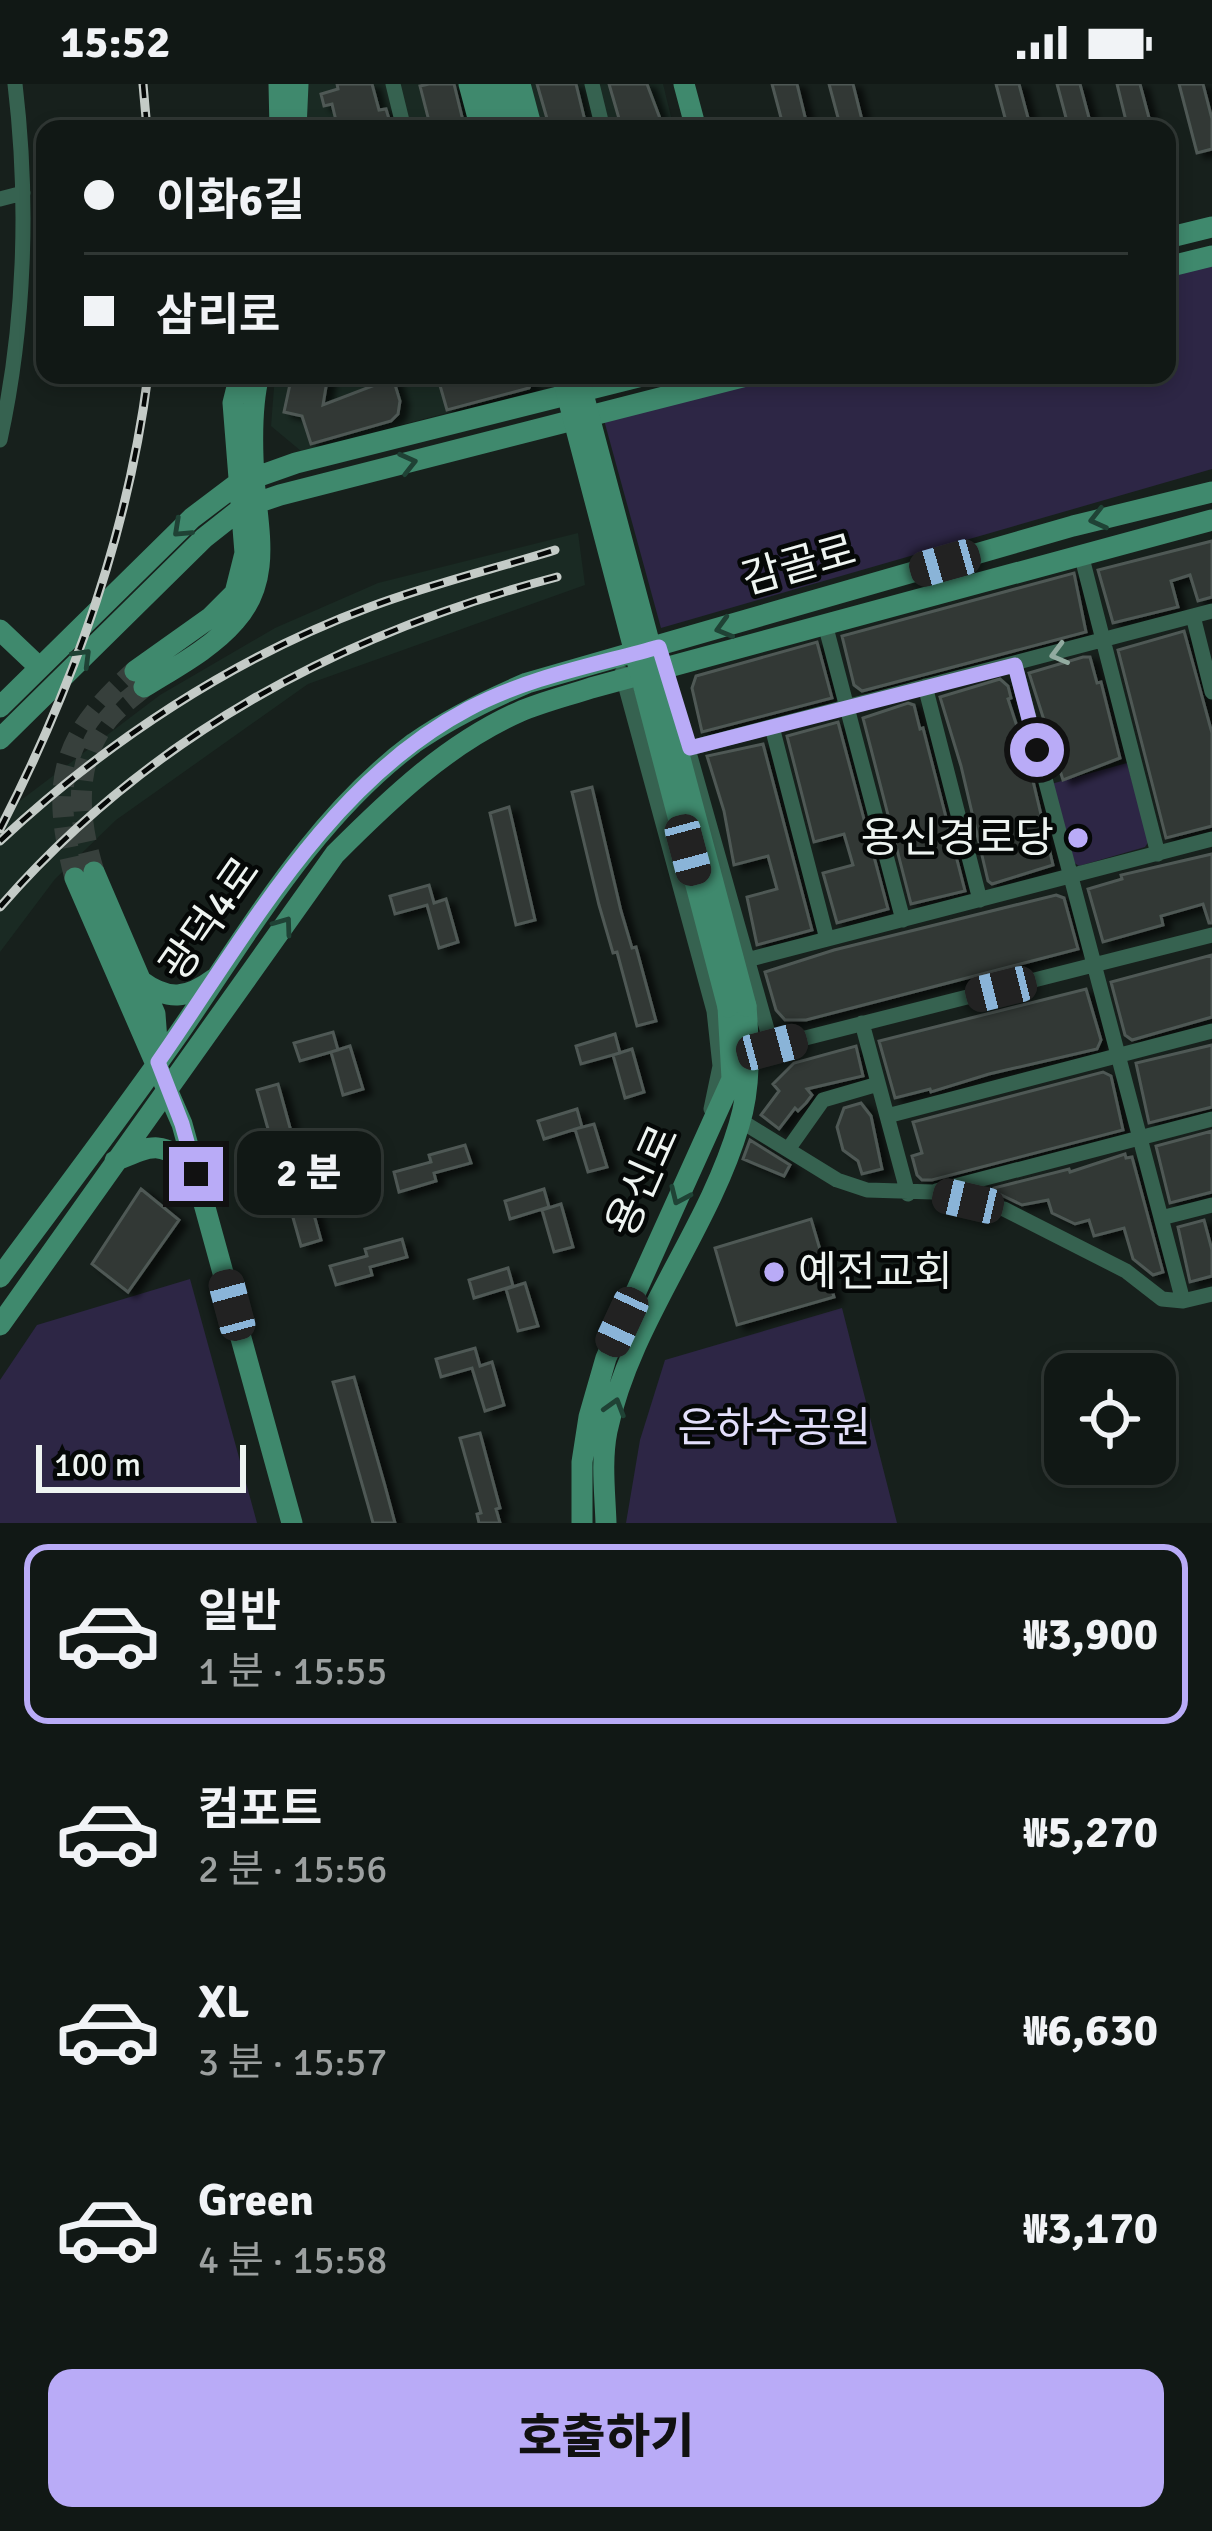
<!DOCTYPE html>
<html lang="ko">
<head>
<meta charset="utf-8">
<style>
	:root { --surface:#111815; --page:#1e2522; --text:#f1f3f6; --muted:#9ca0a0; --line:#303734; --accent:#b9abf7 }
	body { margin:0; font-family:Signika,"Noto Sans KR",sans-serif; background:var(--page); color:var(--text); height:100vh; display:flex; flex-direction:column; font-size:45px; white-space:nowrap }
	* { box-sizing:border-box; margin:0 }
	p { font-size:39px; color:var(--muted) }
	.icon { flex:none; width:66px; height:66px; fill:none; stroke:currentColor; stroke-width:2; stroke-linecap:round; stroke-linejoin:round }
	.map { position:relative; height:1439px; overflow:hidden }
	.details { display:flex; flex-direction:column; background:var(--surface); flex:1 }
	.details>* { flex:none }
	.top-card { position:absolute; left:36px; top:36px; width:1140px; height:264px; border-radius:24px; box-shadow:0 6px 18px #0003,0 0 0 3px var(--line); display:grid; align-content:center; height:264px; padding:0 48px; background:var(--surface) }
	.buttons { position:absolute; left:1044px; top:1269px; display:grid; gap:24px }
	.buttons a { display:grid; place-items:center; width:132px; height:132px; border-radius:24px; background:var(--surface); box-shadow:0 6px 18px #0003,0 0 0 3px var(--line); font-size:60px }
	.scale { position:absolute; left:36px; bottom:30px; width:210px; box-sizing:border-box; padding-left:12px; border:6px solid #eef4f1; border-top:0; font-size:33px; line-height:42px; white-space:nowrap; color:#eef4f1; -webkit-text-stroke:9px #050807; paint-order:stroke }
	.end { position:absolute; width:54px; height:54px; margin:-27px; border:15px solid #b9abf7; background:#111; box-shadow:0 0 0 6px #111 }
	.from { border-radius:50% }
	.bubble { position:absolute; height:84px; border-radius:24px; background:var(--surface); box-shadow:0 6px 18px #0003,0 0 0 3px var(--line); font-size:39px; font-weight:800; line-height:84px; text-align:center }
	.car { position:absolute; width:36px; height:72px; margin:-36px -18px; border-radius:15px; box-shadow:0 0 9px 3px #0007; background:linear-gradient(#222 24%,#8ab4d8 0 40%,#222 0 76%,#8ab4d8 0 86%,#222 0) }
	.top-card b { display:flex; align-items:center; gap:42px; height:114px; font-size:45px }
	.top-card b+b { border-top:3px solid var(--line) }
	.top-card i { width:30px; height:30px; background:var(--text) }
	ul { padding:21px 0 0; list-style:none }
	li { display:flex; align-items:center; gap:36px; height:180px; margin:0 24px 18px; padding:0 24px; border:6px solid transparent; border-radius:24px }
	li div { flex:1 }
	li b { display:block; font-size:45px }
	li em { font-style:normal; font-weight:800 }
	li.active { border-color:var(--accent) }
	li>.icon { width:108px; height:108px; stroke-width:1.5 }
	.button { display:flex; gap:24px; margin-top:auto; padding:24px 48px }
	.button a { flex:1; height:138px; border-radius:24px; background:var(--accent); color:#111; font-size:48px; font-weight:800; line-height:138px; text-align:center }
	.status { display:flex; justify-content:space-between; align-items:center; height:84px; padding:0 60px; background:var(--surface); direction:ltr }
	.status svg { height:33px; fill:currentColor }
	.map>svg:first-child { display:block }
	.built { fill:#1a2a23 }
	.green { fill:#2d2645 }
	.building { fill:#303935; stroke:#4f5955; stroke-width:3; filter:url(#shadow) }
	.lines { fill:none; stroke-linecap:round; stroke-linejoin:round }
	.secondary-tunnel { stroke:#37403c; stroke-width:21; stroke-dasharray:21 10; stroke-linecap:butt }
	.street { stroke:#366250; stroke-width:15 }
	.secondary { stroke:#3f896d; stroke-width:21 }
	.rail-casing { stroke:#c4cbc7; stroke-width:9 }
	.rail { stroke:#050807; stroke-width:4.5; stroke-dasharray:14; stroke-linecap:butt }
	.secondary-bridge { stroke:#3f896d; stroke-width:21 }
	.oneway { stroke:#1f4235 }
	.oneway2 { stroke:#92aba0 }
	.route { stroke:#b9abf7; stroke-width:15 }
	.poi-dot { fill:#b9abf7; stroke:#050807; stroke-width:4.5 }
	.labels { text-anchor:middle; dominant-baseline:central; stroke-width:9; stroke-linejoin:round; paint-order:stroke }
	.street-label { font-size:42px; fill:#eef4f1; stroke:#050807 }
	.poi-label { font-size:42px; fill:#eef4f1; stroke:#050807; text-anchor:end }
	.park-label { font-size:42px; fill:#e3dffb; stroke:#050807 }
</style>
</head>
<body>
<div class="status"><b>15:52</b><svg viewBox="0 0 49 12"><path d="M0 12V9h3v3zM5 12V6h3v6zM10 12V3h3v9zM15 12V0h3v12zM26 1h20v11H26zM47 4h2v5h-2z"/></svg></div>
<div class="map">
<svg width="1212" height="1439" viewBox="0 0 1212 1439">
	<defs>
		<filter id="shadow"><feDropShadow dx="8" dy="4.5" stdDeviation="3" flood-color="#0009"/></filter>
	</defs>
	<rect width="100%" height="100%" fill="#17201c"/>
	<path class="built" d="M301,0h362l11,45h-377z
		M275,291h317l-291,76 -30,-25z
		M578,449l7,52 -277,99 -192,136 -61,59 -55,73v-136l160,-121 115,-67 103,-45z"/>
	<path class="green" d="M1212,179v206l-551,159 -57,-208 180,-45h383v-100z
		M1127,679l22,78 -4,6 -66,19 -6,-4 -22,-78z
		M190,1195l67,244h-257v-143l37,-55z
		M842,1224l55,215h-271l14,-83 25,-80z"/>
	<path class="building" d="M337,0h35l7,26 7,-1 6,20h-54l-6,-25 -8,2 -3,-12 17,-5z
		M429,0h25l11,45h-34l-11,-43z
		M537,0h39l11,45h-37z
		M609,0h38l17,45h-42z
		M772,0h25l11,45h-24z
		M829,0h24l10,40 -22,5z
		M996,0h23l12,45h-23z
		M1057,0h23l12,45h-23z
		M1117,0h23l12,45h-24z
		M1179,0h24l9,35v30l-15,4z
		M292,291h36l-5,30 70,-27 7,23 -2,13 -7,7 -80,23 -9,-28 -18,-4z
		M437,291h98l-6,13 -82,22z
		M1212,457v56l-14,4 -8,-26 -19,6 7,26 -65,16 -15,-53z
		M1074,489l12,59 -224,59 -8,-6 -12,-49z
		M1184,547l28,102v93l-46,12 -48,-188z
		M817,558l15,56 -130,34 -10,-44 4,-12z
		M1083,573h7l7,26 4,-1 19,76 -57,22 -34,-107z
		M1000,595l8,7 3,12 -3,1 20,61 25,105 -61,19 -4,-3 -27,-115 -21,-69z
		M908,619l6,2 6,24 3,-1 42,163 -54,13 -48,-186z
		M838,638l50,187 -51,14 -14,-50 30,-8 -9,-31 -30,8 -27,-106z
		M763,660l49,186 -55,15 -10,-48 30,-8 -9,-33 -34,9 -10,-54 -17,-55z
		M592,703l29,124 11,37 4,-1 20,74 -19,5 -20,-74 -4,1 -14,-48 -27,-113z
		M509,723l26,113 -19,5 -26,-112z
		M1212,770v69h-3l-6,-19 -42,12 2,9 -60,17 -15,-53 34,-10 -1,-4z
		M429,801l5,18 12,-4 12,43 -19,6 -12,-43 -32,9 -5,-18z
		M1056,811l8,3 14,51 -272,71h-21l-9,-10 -11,-38 69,-22z
		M1212,871v62l-80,23 -7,-5 -14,-53z
		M1086,905l15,51 -4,9 -108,25 -58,18 -1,-3 -35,9 -16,-57z
		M333,948l5,18 -38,11 -6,-18z
		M615,950l5,19 -39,11 -5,-18z
		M1212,961v62l-63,16 -13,-60z
		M350,962l13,43 -20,6 -12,-43z
		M856,962l7,30 -56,13 5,6 -6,8 -8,8 -3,-3 -16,21 -18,-14 18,-24 -6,-7 21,-21z
		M632,965l12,43 -19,6 -12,-43z
		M1103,988l8,4 12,54 -191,50h-10l-5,-5 -5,-19 10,-3 -9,-31z
		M278,1000l43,156 -20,6 -44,-156z
		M861,1019l10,13 11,53 -20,5 -4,-13 -15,-11 -6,-23 7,-19z
		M577,1025l5,18 -38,12 -6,-18z
		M594,1040l13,43 -19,5 -13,-43z
		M1212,1047v61l-42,11 -14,-57z
		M750,1056l40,25 -6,11 -41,-17z
		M465,1061l6,18 -37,10 2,8 -37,11 -5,-20 37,-10 -2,-7z
		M1125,1070l1,4 6,-1 31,115 -10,3 -20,-16 -9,-31 -30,8 -5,-16 -14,4 -23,-11 -4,-13 -26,5 -27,-13 -1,-4 75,-19 1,3z
		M141,1105l38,31 -51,72 -36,-28z
		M544,1105l5,18 -39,12 -5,-18z
		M561,1120l12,43 -19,5 -12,-42z
		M811,1135l23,78 -97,28 -22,-77z
		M1204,1136l8,30v26l-22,6 -12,-55z
		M402,1155l5,18 -37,10 2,8 -36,10 -6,-19 37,-10 -2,-7z
		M508,1184l5,18 -39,12 -5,-18z
		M525,1199l13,43 -20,5 -12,-42z
		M475,1264l5,18 12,-4 12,43 -19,6 -13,-43 -31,9 -5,-18z
		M354,1293l31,109 10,37h-22l-5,-18 -35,-123z
		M480,1349l20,75 -4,1 4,14h-21l-2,-9 4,-1 -21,-75z"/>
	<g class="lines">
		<path class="secondary-tunnel" d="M94,788c-16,-52 -22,-108 14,-153 10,-12 24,-22 36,-32
			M75,794c-25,-96 -15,-140 60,-207"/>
		<path class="street" d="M393,0l11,45
			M592,0l11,45
			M0,115l23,-6
			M0,356c25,-115 29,-239 15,-356
			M1081,470l77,300
			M1193,532l19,76
			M825,540l78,296
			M1015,581l168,636
			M622,589l92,338 6,55 -9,43
			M925,602l55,214
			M672,608l100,355
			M772,643l55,212
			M690,664l522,-137
			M747,876l465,-121
			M862,939l46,171
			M750,968l462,-117
			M887,1032l325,-85
			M741,1037l96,59 30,10 66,2 71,17 122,62 36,28 21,2 29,-7
			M789,1064l34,-48 55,-16
			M936,1107l276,-72
			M1161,1134l51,-13"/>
		<path class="secondary" d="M279,0l1,45
			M469,0l12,45
			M487,0l11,45
			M505,0l11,45
			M520,0l12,45
			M684,0l12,45
			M296,45l2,-45
			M1167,154l45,-11
			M1167,183l45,-11
			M0,546l39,37
			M135,587l76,-54 24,-24 10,-40 -12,-150 7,-28
			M144,603c30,-19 67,-38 91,-66 38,-42 22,-94 19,-143 -2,-32 -3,-72 5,-103
			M0,623l192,-189 45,-34 59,-21 350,-88
			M0,655l204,-201 38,-30 38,-13 470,-120
			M94,788l61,142 3,41
			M75,794l107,246 110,399
			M141,897c27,20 46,18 73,-2
			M115,1077c37,-16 48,-22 78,9
			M0,1193c60,-81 121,-161 179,-244 70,-101 134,-215 235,-290 36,-25 73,-43 113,-60l546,-157 139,-34
			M0,1241l335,-471c55,-55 112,-110 184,-142 23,-10 48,-16 72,-24l621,-168
			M582,1439v-61l7,-45 17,-59 126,-279 -4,-72
			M606,1439c-1,-30 -5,-62 1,-92 23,-109 101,-200 132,-306 12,-38 10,-80 7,-119"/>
		<g class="rail-casing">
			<path id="rail" d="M143,0l4,45
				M0,745c73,-142 128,-295 148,-454
				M0,757c107,-100 233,-183 370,-234 61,-23 124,-38 185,-57
				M0,823c149,-171 339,-273 557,-330"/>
		</g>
		<use href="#rail" class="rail"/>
		<path class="secondary-bridge" d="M562,291l166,632
			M578,291l168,631"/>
	</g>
	<defs><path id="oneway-chevron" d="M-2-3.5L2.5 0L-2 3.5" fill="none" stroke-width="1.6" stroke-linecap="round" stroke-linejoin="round" transform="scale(3)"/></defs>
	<g class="oneway">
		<use href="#oneway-chevron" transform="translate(408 379) rotate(-14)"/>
		<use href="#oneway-chevron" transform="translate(1098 435) rotate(166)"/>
		<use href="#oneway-chevron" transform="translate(181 445) rotate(137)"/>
		<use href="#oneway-chevron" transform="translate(724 544) rotate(164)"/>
		<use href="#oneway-chevron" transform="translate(83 573) rotate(-45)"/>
		<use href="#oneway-chevron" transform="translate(284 841) rotate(-54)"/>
		<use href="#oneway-chevron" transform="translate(679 1112) rotate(114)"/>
		<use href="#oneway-chevron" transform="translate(615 1323) rotate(-73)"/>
	</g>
	<use class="oneway2" href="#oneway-chevron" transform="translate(1059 570) rotate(165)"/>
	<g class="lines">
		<path class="route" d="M196,1090l-14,-50 -24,-62c88,-126 170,-279 310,-353 60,-32 127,-44 191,-62l31,101 325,-83 22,85"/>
	</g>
	<g class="poi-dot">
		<circle cx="1078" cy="754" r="12"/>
		<circle cx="774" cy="1188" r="12"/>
	</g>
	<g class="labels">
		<g class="street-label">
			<text transform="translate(799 481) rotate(-16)">감골로</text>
			<text transform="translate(210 835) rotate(-55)">광덕4로</text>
			<text transform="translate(643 1097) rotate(-66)">용신로</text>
		</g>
		<g class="poi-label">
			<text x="1054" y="754">용신경로당</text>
			<text x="798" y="1188" text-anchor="start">예전교회</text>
		</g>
		<g class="park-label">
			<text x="774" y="1344">은하수공원</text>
		</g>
	</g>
</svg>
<div class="buttons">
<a><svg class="icon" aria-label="locate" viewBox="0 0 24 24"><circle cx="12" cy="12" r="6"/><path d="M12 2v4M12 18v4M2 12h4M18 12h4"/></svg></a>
</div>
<div class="scale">100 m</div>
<i class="end from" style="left:1037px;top:666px"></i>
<i class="end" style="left:196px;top:1090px"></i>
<div class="bubble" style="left:237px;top:1047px;width:144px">2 분</div>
<i class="car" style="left:945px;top:479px;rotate:254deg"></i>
<i class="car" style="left:688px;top:766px;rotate:165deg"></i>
<i class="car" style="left:1001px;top:905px;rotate:256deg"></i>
<i class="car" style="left:772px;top:963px;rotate:75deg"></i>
<i class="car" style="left:968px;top:1117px;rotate:283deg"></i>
<i class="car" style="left:232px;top:1221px;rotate:345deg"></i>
<i class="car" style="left:622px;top:1238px;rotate:205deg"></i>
<div class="top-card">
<b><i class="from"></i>이화6길</b>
<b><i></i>삼리로</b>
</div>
</div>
<section class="details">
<ul>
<li class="active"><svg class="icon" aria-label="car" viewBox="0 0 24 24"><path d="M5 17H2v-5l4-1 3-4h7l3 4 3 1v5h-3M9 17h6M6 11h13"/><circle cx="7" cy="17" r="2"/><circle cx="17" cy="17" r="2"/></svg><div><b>일반</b><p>1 분 · 15:55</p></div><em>₩3,900</em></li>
<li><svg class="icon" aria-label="car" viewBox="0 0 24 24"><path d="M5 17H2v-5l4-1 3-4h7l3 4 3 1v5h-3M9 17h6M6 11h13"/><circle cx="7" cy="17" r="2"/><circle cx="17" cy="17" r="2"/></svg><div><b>컴포트</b><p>2 분 · 15:56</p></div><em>₩5,270</em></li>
<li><svg class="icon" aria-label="car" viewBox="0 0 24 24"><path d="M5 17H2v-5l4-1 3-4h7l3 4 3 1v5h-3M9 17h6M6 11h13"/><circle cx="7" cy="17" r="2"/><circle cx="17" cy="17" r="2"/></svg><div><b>XL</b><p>3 분 · 15:57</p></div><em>₩6,630</em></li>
<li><svg class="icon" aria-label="car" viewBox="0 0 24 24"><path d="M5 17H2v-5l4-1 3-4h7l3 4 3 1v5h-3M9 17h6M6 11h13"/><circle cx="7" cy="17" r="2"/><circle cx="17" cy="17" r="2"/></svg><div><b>Green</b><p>4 분 · 15:58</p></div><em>₩3,170</em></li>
</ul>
<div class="button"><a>호출하기</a></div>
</section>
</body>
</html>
